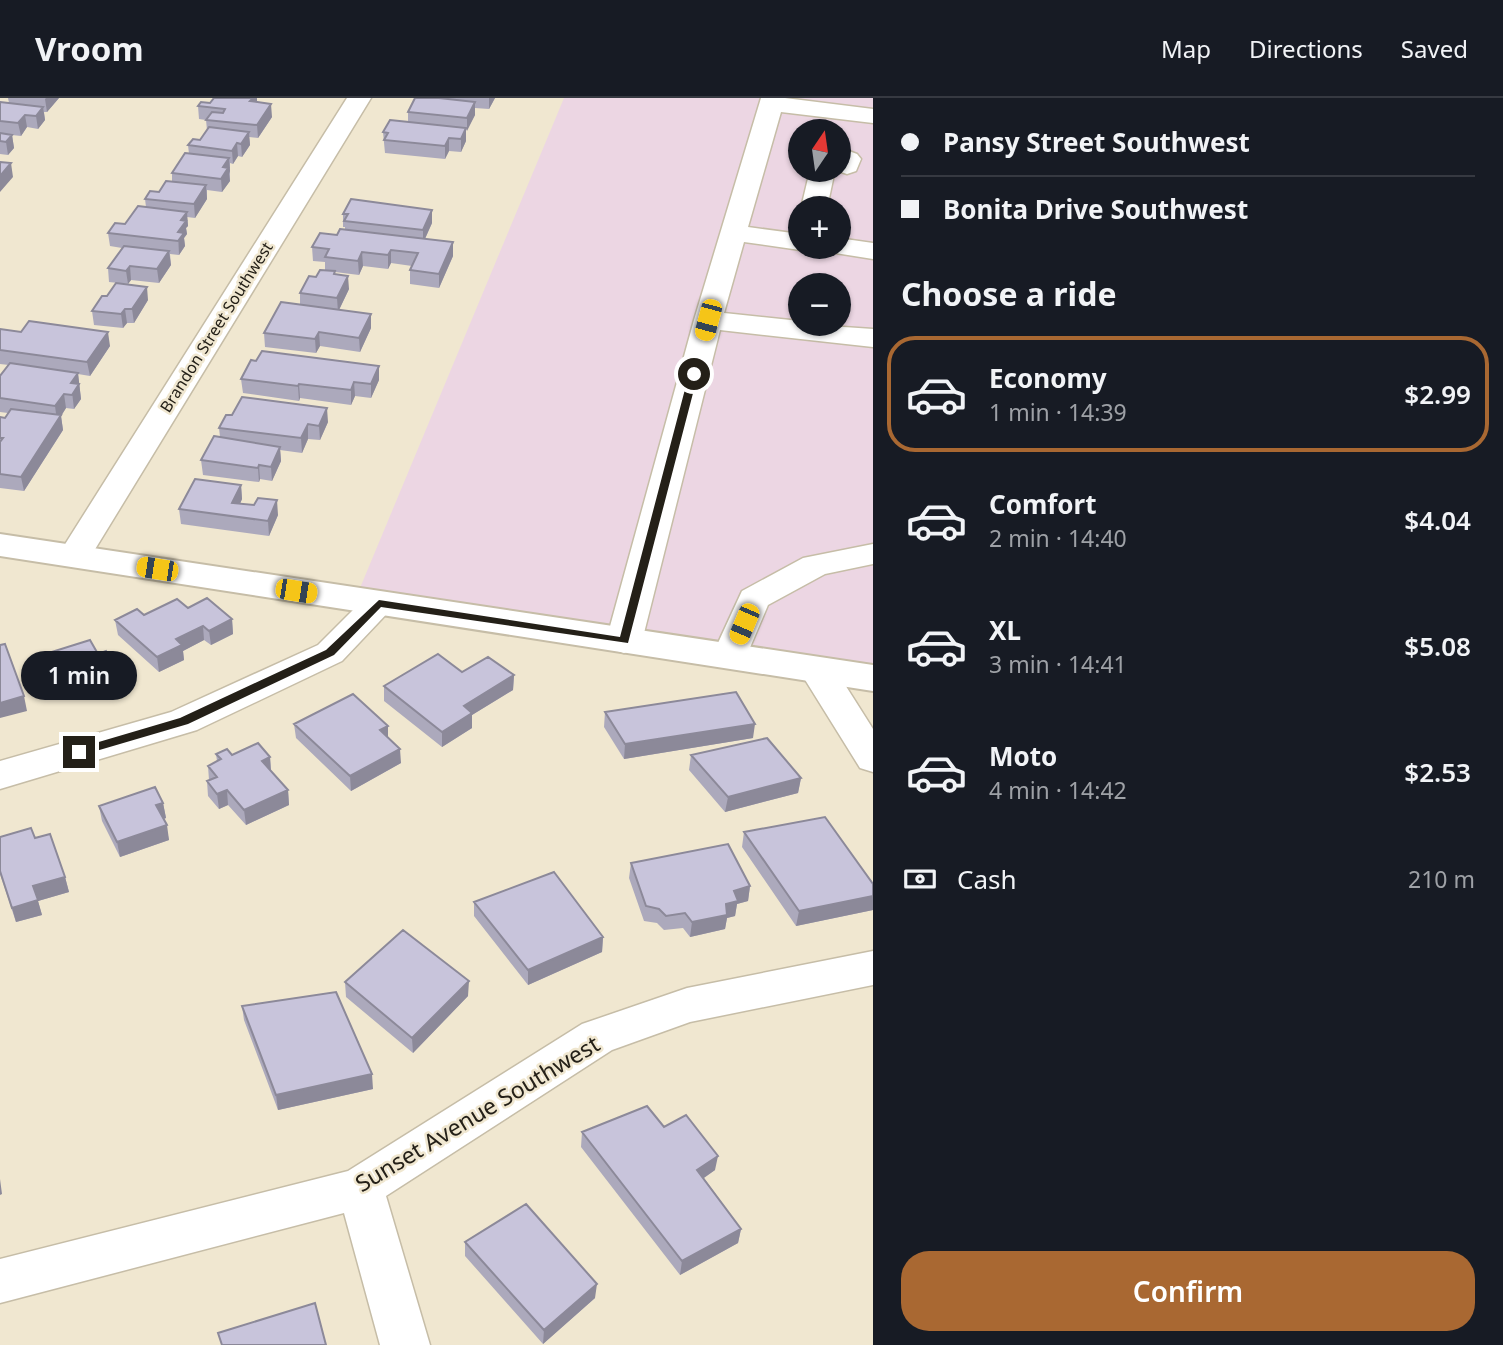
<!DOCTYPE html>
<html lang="en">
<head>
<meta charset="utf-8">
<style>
	:root { --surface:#171b24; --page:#20242c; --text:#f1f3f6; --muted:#9ea1a6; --line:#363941; --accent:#a96832 }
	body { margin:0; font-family:"Noto Sans",sans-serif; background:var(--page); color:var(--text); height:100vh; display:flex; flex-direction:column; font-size:26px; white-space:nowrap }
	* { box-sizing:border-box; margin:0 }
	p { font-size:23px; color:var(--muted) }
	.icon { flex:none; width:38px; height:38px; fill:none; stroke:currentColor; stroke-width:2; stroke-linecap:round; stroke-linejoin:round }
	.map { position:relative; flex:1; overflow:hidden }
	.sheet { display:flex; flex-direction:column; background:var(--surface); width:630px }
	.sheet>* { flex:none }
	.top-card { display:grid; align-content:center; height:154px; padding:0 28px; background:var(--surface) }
	.needle { width:46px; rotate:13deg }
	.buttons { position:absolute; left:788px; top:21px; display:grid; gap:14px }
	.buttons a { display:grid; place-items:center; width:63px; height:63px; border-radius:50%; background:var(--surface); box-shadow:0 2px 5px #0004; font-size:35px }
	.end { position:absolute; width:32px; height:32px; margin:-16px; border:9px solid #242018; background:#fff; box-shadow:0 0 0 4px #fff }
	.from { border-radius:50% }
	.bubble { position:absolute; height:49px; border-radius:24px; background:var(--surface); box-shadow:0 2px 5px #0004; font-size:23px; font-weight:600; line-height:49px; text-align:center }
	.car { position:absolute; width:21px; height:42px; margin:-21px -10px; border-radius:9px; box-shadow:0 0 5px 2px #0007; background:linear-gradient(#f5c518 24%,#345 0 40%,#f5c518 0 76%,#345 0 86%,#f5c518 0) }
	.top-card b { display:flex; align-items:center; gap:24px; height:66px; font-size:26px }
	.top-card b+b { border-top:2px solid var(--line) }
	.top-card i { width:18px; height:18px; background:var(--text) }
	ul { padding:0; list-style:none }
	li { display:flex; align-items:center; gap:21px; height:116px; margin:0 14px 10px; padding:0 14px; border:4px solid transparent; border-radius:28px }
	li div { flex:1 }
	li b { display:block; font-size:26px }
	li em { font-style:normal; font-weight:600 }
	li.active { border-color:var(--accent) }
	li>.icon { width:63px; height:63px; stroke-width:1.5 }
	h2 { padding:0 28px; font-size:32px; line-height:84px }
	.pay { display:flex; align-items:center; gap:18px; height:77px; padding:0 28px; font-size:26px }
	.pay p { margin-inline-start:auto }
	.cta { display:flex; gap:14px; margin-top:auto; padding:14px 28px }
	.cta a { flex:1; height:80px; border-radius:28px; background:var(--accent); color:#fff; font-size:28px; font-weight:600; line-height:80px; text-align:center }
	header { display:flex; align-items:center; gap:42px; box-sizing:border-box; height:98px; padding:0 35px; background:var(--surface); border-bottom:2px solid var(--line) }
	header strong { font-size:33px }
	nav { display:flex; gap:38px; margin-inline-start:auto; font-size:24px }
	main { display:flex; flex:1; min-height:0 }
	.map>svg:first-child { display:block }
	.commercial { fill:#ecd6e3; fill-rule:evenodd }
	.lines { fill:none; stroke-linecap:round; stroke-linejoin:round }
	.minor-casing { stroke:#c6bda7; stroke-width:3 }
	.major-casing { stroke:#c6bda7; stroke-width:4 }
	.minor { fill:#fff; fill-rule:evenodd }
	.major { fill:#fff; fill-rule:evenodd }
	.wall { fill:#aca9bc }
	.shaded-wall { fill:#8c8999 }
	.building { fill:#c8c4db; stroke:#8c8999; stroke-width:2 }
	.route { fill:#242018 }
	.labels { text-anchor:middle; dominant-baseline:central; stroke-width:5; stroke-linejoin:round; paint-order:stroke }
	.far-street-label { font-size:16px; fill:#242018; stroke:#f0e7d0 }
	.near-street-label { font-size:23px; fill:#242018; stroke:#f0e7d0 }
</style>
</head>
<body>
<header>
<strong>Vroom</strong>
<nav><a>Map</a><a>Directions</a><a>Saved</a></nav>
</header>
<main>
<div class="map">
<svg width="873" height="1247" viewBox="0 0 873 1247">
	<rect width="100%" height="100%" fill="#f0e7d0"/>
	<path class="commercial" d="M564,0h309v567l-513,-77zM800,33h38v39h-38zM800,110h38v39h-38zM800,187h38v39h-38z"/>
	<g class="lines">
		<g class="minor-casing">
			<path id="minor" d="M347,0h24l-285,466 -12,3 -12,-3 -5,-7z
				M761,0h24l88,11v14l-92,-11 -33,115 52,7v13h10l-10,3 -56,-8 -20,71 76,8v3l73,5v18l-153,-17 -78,311 -6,8 -12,4 -12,-4 -6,-8 88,-321z
				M838,49l19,7 4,5 -5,12 -9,3 -9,-3z
				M810,72h25l-8,38h-26z
				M838,140l35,5v16l-44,-7 -4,-5h13z
				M873,446v20l-48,10 -57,31 -25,59 -13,4 -13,-4 -5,-8 30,-65 61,-33z
				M379,495l12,3 5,8 -54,57 -145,69 -197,59v-28l171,-49 147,-67 49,-49z
				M817,560l13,3 43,68v43l-13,-4 -61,-98 5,-9z
				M873,853v34l-183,37 -78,28 -226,146 44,149h-50l-36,-132 -344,90v-44l348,-88 234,-147 105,-36z"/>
		</g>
		<g class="major-casing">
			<path id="major" d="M0,436l873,131v26l-873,-135z"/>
		</g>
		<use href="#minor" class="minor"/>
		<use href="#major" class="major"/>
	</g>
	<path class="wall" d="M8,0h51l-12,14h-3l1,8 -7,9 -11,-2 -6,9 -18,-2 9,1 2,13 -6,7 -8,-1v-52l9,1z
		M227,0h30v4l15,15 -14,21 -9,-1 1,8 -8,12 -4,-1 -5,8 -3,-1v18l-8,11 -15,-2v9l-12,19 -8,-1 1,9 -2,2 1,6 -3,4 1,8 -6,9 -9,-1 1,11 -12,18 -28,-3 -3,4 -19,-2 -1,-14 14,-20 -12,-2 -2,-13 17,-9 21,-17 -1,-8 14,-7 13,-10v-9l17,-19 -1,-9 12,-5 7,-10 -1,-10 -7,-1 -1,-13z
		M415,0h80l-6,11 -14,-1v7l-9,16v10l-5,11 -12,-1 -4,8 -60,-6 -2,-21 25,-11v-9z
		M432,112v13l-7,16 28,17 -14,32 -29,-4v-14l2,-4 -21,-3 -3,6 -25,-3 -4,9 -24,-3v2l14,15 -10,21 32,18 -11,24 -40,-6 -4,7 -51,-6 -1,-14 36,-28v-12l16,-16 9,-7v-8l-12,-1 -1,-14 25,-12 8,-6v-2h-2v-13z
		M148,202l-14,23h-7l-4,5 -29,-3 -2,-14z
		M0,231l110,17 -20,30 -12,-2 3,25 -7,10 -8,-1 -5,8 2,14 -39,61 -24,-3v-71l5,1 3,-5 -8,-1v-36l9,-11 -9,-1z
		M241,281l138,1 -8,18 -16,-2 -4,9 -51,-7 -1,3 -56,-8z
		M328,324l-8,18 -12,-1 -6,14 -22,-3 1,11 -9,20 -12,-2 -1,3 -56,-7 -2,-15 19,-23 -1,-9z
		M241,387l1,14 -2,5 38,11 -9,21 -88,-12 -2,-15z
		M188,510l44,11 1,15 -22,11 -7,-5 -21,11 1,9 -25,12 -41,-37 -3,-15z
		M45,556h53l18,14 2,15 -53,17 -17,-31z
		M462,574l52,3 -1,15 -41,25v13l-30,19 -58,-46v-15z
		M605,614l148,26 -129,21 -20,-32z
		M294,626l94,2v11l13,26 -50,28 -55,-53z
		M216,656l54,3 1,14 17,19 1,15 -43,20 -18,-20 -9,4 -11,-13 -1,-15 2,-1 -1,-14 9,-5z
		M691,657l110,23 -3,15 -73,19 -36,-42z
		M163,705l3,15 -2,1 5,21 -49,17 -18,-36 -3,-15z
		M744,734l129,52v26l-77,16 -54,-79z
		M0,739l35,1 30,39 4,15 -31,9 4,14 -26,7 -16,-48z
		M631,765l119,23 -2,15 -11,3 -2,12 -8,2 -2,11 -35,8 -7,-9 -19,2 -7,-7 -13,-2 -15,-43z
		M474,804l129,35 -1,15 -74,33 -54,-69z
		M345,884l123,14 -55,57 -67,-56z
		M242,908l131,83 -95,21 -34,-90z
		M664,1029l51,43 -11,8 37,51 -3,14 -58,32 -99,-128 1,-15z
		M465,1144l130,56 -52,46 -78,-88z"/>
	<path class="shaded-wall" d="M46,0h13l-12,14 -2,-13z
		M253,0h4v7l-7,-4z
		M489,0h6l-6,11z
		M475,4v13l-8,16v-13z
		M271,6l1,13 -14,21 -1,-13z
		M43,9l2,13 -7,9 -2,-13z
		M25,17l2,12 -6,9 -3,-13z
		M466,30v13l-5,11v-13z
		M249,34l1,13 -8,12 -1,-13z
		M12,37l2,13 -6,7 -2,-13z
		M449,40v13l-4,8v-13z
		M237,45l1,13 -5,8 -1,-13z
		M229,60l1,13 -1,3 1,7 -8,11 -1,-13 2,-12z
		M11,65l2,14 -13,15v-16z
		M206,87l1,14 -12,19 -1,-14z
		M432,112v13l-9,20v-13z
		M187,114l1,14 -2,2 1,6 -3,4 1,8 -6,9 -1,-23 3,-12z
		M453,144v14l-14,32v-14z
		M391,152v13l-3,6v-14z
		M169,153l2,14 -12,18 -2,-14z
		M362,154l1,14 -4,9 -1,-14z
		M130,168l1,14 -3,4 -2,-13z
		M348,178l1,13 -11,23 -1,-14z
		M147,189l1,13 -14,23 -2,-14z
		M125,211l2,14 -4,5 -2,-14z
		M371,216v14l-11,24 -1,-14z
		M108,234l2,14 -20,30 -3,-14z
		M319,234l1,14 -4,7 -1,-14z
		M379,268v14l-8,18v-14z
		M78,275l3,26 -7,10 -3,-26z
		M354,284l1,14 -4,9v-15z
		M299,286l1,14 -1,3 -1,-15z
		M64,296l2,14 -5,8 2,14 -39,61 -3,-14 36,-56 -2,-15z
		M327,310l1,14 -8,18 -1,-14z
		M308,326v15l-6,14 -1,-15z
		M280,349l1,14 -9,20 -1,-14z
		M259,367l1,14 -1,3 -1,-14z
		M241,387l1,14 -8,18 -2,-14z
		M277,402l1,15 -9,21 -1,-15z
		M232,521l1,15 -22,11 -2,-14z
		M203,528l1,14 -21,11 1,9 -25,12 -2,-15 19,-18z
		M116,570l2,15 -53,17 -2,-15z
		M514,577l-1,15 -41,25v13l-30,19v-15l22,-26z
		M24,598l3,15 -27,7v-15z
		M755,626l-2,14 -129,21 1,-15z
		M388,628v15l-8,-11z
		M400,651l1,14 -50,28 -1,-15z
		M270,659l1,15 -9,-11z
		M801,680l-3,15 -73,19 3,-15z
		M227,692l1,15 -9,4 -2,-15z
		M288,692l1,15 -43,20 -2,-15z
		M163,705l3,15 -7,2 -3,-15z
		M167,727l2,15 -49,17 -3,-15z
		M65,779l4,15 -31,9 4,14 -26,7 -4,-14 21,-22z
		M750,788l-2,15 -11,3 -2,12 -8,2 -2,11 -35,8 2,-15 34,-18 8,-13z
		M873,798v14l-77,16 3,-15z
		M603,839l-1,15 -74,33v-15z
		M469,883l-1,15 -55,57 -1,-15z
		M372,976l1,15 -95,21 -2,-15z
		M718,1058l-3,14 -20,14 2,-14z
		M0,1081l2,15 -2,1z
		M741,1131l-3,14 -58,32 2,-14z
		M597,1186l-2,14 -52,46 1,-14z"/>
	<path class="building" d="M214,0h39l-3,3 21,3 -14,21 -51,-5 6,-8 11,1 2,-4 -27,-3 3,-4 9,1z
		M415,0h24l36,4 -8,16 -59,-6z
		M0,4l43,5 -7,9 -11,-1 -7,8 -18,-2z
		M390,22l76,8 -5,11 -12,-1 -4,8 -61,-6 4,-7 -5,-1z
		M209,29l40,5 -8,12 -4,-1 -5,8 -44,-6 5,-6 7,1z
		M0,35l12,2 -6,7 -6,-1z
		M185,55l44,5 -6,9 5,1 -7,11 -49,-6z
		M0,64l11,1 -11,13z
		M166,83l40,4 -12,19 -49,-5 5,-8 9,1z
		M351,101l81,11 -9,20 -79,-9 4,-7h-5z
		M138,108l49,6 -6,8 5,1 -8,11 6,1 -6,8 -70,-8 7,-10 10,1z
		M340,131l113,13 -14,32 -29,-4 8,-17 -27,-3 -3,5 -26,-3 -4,9 -33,-4 4,-8 -17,-2 8,-14 17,2z
		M124,148l45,5 -12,18 -27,-3 -4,5 -18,-3z
		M320,172l15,1 -1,3 14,2 -11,22 -37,-5 9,-17 7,1z
		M116,185l31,4 -15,22h-7l-4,5 -29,-3 10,-15h5z
		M281,204l90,12 -12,24 -40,-6 -4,7 -51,-6z
		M29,223l79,11 -21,30 -87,-12v-21l21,3z
		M262,253l117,15 -8,18 -17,-2 -3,8 -52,-6 -1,2 -57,-7 10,-19 5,1z
		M10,265l68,10 -7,10 8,1 -7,11 -8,-1 -9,12 -55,-8v-22z
		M242,299l85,11 -8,18 -11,-2 -7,14 -82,-10 7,-13h6z
		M11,311l50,6 -40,62 -21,-3v-32l3,-4h-3v-21l5,1z
		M214,338l66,11 -9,20 -12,-2 -1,3 -57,-8z
		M195,381l46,6 -9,18 22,2 4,-7 19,2 -9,21 -89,-12z
		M207,500l25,21 -23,12 -6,-5 -27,13 6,6 -25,12 -42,-37 22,-11 7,6 33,-16 11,9z
		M90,542l8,14 8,-3 10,17 -53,17 -18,-31z
		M5,546l19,52 -24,7v-58z
		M438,556l24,18 26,-15 26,18 -50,31 8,7 -30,19 -58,-46z
		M736,594l19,32 -130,20 -20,-32z
		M353,596l35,32 -8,4 20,19 -50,27 -56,-52z
		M767,640l34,40 -73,19 -37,-42z
		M258,645l12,14 -8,4 26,29 -44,20 -17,-20 -10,4 -10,-13 10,-4 -9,-11 13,-7 -5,-5 11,-5 5,6z
		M155,689l8,16 -7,2 11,20 -50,17 -18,-36z
		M825,719l48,67v12l-74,15 -55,-79z
		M31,730l4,10 15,-4 15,43 -32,9 5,14 -26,8 -12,-37v-34z
		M728,746l22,42 -16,5 4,10 -12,3 1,11 -35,7 -7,-9 -19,3 -7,-7 -13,-3 -15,-43z
		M554,774l49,65 -75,33 -54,-68z
		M403,832l66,51 -57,57 -67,-56z
		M336,894l36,82 -96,21 -34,-89z
		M647,1008l17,21 22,-12 32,41 -21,14 44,59 -59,32 -100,-129z
		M526,1106l71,80 -53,46 -79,-88z
		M315,1205l11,42h-104l-4,-12z"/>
	<path class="route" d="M694,273l4,3 -70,269 -247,-36 -47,48 -146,69 -109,32 -4,-1v-6l105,-31 146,-68 53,-50 241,37 69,-263z"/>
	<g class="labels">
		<g class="far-street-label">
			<text transform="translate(216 229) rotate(-58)">Brandon Street Southwest</text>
		</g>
		<g class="near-street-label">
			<text transform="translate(477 1015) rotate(-31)">Sunset Avenue Southwest</text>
		</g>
	</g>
</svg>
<div class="buttons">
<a><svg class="needle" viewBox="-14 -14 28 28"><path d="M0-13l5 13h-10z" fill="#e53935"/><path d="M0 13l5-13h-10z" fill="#9ea1a6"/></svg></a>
<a>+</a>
<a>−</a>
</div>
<i class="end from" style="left:694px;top:276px"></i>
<i class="end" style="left:79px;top:654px"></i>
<div class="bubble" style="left:21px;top:553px;width:116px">1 min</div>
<i class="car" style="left:708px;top:222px;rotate:195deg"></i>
<i class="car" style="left:157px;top:471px;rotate:279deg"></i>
<i class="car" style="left:296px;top:493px;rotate:99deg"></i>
<i class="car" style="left:744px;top:526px;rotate:203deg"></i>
</div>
<section class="sheet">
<div class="top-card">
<b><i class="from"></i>Pansy Street Southwest</b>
<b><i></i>Bonita Drive Southwest</b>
</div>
<h2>Choose a ride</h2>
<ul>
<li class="active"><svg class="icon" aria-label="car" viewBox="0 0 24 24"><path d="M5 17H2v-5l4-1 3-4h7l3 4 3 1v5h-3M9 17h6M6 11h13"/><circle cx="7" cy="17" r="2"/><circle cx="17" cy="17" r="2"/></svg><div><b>Economy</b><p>1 min · 14:39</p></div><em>$2.99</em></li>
<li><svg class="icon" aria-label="car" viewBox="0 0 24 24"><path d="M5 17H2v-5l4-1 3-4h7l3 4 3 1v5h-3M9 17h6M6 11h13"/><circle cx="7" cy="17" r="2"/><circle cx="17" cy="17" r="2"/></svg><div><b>Comfort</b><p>2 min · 14:40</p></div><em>$4.04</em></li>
<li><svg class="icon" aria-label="car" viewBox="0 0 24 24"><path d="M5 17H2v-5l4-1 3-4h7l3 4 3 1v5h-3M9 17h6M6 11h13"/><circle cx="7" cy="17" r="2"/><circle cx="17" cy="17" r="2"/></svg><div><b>XL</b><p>3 min · 14:41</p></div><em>$5.08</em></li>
<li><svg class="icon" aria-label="car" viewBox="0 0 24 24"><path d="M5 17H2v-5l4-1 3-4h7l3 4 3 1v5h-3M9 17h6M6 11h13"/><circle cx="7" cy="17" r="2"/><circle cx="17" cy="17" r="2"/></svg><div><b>Moto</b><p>4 min · 14:42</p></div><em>$2.53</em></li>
</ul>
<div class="pay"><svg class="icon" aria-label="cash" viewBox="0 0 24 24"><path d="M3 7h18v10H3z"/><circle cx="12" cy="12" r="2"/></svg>Cash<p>210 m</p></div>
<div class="cta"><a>Confirm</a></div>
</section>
</main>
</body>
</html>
